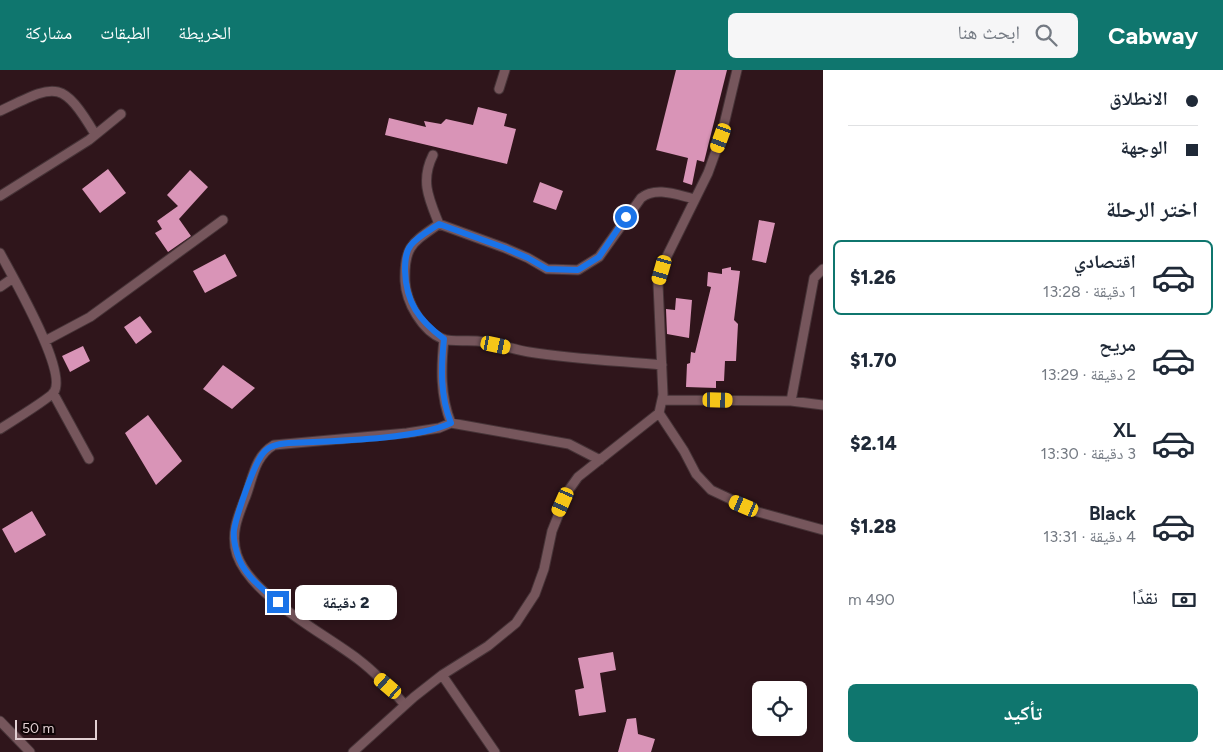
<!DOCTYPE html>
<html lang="ar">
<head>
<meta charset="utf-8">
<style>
	:root { --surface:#fff; --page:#f6f6f7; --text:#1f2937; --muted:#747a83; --line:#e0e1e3; --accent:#0f766e }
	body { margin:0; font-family:Figtree,"Noto Naskh Arabic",sans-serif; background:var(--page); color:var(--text); direction:rtl; height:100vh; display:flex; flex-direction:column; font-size:19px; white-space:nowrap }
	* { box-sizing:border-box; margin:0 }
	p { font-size:16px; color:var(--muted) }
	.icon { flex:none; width:28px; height:28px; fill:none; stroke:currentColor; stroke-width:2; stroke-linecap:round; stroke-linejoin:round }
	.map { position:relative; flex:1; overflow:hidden; direction:ltr }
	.side { display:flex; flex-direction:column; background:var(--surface); width:400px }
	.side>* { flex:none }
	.guide { display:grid; align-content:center; height:110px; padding:0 25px; background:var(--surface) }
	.buttons { position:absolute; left:752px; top:611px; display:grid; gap:10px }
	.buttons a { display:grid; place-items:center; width:55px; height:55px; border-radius:8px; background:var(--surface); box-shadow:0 2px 8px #0003; font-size:25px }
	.scale { position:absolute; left:15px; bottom:12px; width:82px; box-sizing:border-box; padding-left:5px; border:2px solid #e3d0d3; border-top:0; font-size:14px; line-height:18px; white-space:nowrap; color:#e3d0d3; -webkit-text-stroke:4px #100507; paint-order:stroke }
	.end { position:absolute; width:22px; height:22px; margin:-11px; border:6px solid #1a73e8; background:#fff; box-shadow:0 0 0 2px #fff }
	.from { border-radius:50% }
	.bubble { position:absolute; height:35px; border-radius:8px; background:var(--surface); box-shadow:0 2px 8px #0003; font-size:16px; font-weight:800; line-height:35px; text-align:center; direction:rtl }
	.car { position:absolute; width:15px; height:30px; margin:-15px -8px; border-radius:6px; box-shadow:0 0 4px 1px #0007; background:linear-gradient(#f5c518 24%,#345 0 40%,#f5c518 0 76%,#345 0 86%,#f5c518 0) }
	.guide b { display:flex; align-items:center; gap:18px; height:48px; font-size:19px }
	.guide b+b { border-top:1px solid var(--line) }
	.guide i { width:12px; height:12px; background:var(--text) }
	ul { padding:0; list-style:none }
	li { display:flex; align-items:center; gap:15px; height:75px; margin:0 10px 8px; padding:0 15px; border:2px solid transparent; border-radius:8px }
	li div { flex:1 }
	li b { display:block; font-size:19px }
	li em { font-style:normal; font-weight:800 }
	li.current { border-color:var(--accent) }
	li>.icon { width:45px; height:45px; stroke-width:1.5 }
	h2 { padding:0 25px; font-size:22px; line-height:60px }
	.pay { display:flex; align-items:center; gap:12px; height:55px; padding:0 25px; font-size:19px }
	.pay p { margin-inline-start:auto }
	.cta { display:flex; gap:10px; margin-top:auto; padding:10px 25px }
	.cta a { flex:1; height:58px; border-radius:8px; background:var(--accent); color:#fff; font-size:20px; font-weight:800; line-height:58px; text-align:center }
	header { display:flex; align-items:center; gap:30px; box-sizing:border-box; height:70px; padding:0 25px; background:var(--accent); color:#fff }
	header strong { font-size:24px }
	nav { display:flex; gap:28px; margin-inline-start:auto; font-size:18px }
	.search { width:350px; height:45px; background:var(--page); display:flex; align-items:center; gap:12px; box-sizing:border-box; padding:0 18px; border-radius:8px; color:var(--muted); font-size:19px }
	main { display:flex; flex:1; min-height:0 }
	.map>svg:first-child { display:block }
	.building { fill:#d994b7 }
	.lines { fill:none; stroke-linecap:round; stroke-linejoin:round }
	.minor-casing { stroke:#463337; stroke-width:11 }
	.minor { stroke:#76565c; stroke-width:9 }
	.route { stroke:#1a73e8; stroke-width:6 }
</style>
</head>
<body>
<header>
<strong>Cabway</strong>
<div class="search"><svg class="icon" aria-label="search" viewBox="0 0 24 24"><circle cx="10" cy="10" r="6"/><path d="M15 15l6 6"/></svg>ابحث هنا</div>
<nav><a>الخريطة</a><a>الطبقات</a><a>مشاركة</a></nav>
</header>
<main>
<section class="side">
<div class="guide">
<b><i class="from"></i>الانطلاق</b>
<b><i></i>الوجهة</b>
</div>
<h2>اختر الرحلة</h2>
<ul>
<li class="current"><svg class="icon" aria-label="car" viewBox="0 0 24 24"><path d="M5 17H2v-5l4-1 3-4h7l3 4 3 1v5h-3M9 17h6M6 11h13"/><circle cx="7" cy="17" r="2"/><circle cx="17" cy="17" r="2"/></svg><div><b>اقتصادي</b><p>1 دقيقة · 13:28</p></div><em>$1.26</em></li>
<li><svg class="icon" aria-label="car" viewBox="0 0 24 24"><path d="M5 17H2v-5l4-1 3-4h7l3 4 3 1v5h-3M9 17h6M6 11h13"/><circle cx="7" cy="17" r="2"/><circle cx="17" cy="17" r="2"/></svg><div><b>مريح</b><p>2 دقيقة · 13:29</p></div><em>$1.70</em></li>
<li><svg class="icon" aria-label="car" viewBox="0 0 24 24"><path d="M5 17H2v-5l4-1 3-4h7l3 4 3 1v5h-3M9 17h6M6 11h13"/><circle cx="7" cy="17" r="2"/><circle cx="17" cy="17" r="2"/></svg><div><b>XL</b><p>3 دقيقة · 13:30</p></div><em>$2.14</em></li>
<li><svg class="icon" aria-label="car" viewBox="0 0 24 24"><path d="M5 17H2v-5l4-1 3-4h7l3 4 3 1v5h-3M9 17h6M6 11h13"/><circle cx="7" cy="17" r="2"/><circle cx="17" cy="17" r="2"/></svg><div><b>Black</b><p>4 دقيقة · 13:31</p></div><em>$1.28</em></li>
</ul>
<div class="pay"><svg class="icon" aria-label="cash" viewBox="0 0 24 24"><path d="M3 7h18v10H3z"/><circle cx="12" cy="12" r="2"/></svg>نقدًا<p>490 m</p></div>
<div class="cta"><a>تأكيد</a></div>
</section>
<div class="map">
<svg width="823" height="682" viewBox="0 0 823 682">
	<rect width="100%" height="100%" fill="#2f151b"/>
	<path class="building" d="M676,0h51l-23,92 -7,-2 -5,25 -9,-3 5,-24 -32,-8z
		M478,37l29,7 -3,12 12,3 -9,35 -122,-29 4,-17 37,9 -2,-6 17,3 5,-5 27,6z
		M108,99l18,24 -26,20 -18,-24z
		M190,100l18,17 -29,32 12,17 -23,16 -13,-19 7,-4 -5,-8 21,-15 -11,-11z
		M540,112l23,9 -7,19 -23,-8z
		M759,150l16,3 -9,40 -14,-3z
		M225,184l12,22 -32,17 -12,-22z
		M731,197v3l9,1 -6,49 4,4 -2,37h-11l-1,20h-8v7l-30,-1 1,-23 3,-1 1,-11 4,1 16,-66 -4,-1 1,-14 14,2v-5z
		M676,228l16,2 -3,38 -22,-4 -1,-25 9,1z
		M140,246l12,16 -16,12 -12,-17z
		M83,276l7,15 -20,11 -8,-16z
		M223,295l32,23 -23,21 -29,-20z
		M148,345l34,46 -26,24 -31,-52z
		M32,441l14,24 -31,18 -13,-24z
		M613,582l3,18 -16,3 6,39 -27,4 -4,-26 9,-2 -6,-30z
		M636,648l2,16 17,5 -4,13h-33l9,-33z"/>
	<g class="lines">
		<g class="minor-casing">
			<path id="minor" d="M499,19l6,-19
				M0,41c55,-26 61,-34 95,23
				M433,85c-13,26 -4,44 6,69l66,24 23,10 19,11 31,1 21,-13 42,-59c15,-12 36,-3 54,1
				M0,126l89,-56 32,-26
				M439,154c-27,19 -35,22 -34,57 1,21 17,50 38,58 10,3 24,1 34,2 18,2 35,8 52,11 44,7 89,9 133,13
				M0,183c12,23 68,118 54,139 -3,5 -46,32 -54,37
				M0,217l13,-9
				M444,269c-3,28 -4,57 7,84l118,21 31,16
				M45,271l45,-24 133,-97
				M53,323l36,66
				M663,330l128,1 32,4
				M791,331l23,-123 9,-9
				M659,343l25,38 12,23 15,16 47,22 65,18
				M442,605l53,77
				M405,635c-14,-16 -29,-32 -46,-45 -35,-27 -107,-63 -122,-105 -7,-21 1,-39 9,-59 7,-19 9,-40 28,-51l133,-12 32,-5 12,-5
				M0,651l30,31
				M353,682l61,-55 28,-22 46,-29 28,-23 19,-29 9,-25 8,-38 16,-40 10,-14 81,-64 4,-18 -5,-111 9,-28 41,-83 13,-36 16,-67"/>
		</g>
		<use href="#minor" class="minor"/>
	</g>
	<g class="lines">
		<path class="route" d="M278,532c-16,-14 -35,-27 -41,-49 -2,-7 -4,-15 -3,-23 3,-16 20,-67 30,-78 6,-7 16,-8 25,-9 42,-2 126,-3 162,-20 -11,-27 -10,-56 -7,-84 -25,-19 -38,-36 -39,-68 0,-8 0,-19 6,-26 6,-8 19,-15 28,-21l66,24 23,10 19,11 31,1 21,-13 27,-40"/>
	</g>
</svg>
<div class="buttons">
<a><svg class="icon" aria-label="locate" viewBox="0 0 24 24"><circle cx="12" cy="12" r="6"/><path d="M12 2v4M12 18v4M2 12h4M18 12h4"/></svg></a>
</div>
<div class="scale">50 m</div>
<i class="end from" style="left:626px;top:147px"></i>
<i class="end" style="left:278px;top:532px"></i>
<div class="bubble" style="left:295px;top:515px;width:102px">2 دقيقة</div>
<i class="car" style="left:721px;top:68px;rotate:200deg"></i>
<i class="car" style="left:662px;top:200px;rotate:196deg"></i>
<i class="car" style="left:496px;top:275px;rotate:102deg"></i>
<i class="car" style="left:718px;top:330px;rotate:91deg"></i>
<i class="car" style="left:563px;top:432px;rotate:204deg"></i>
<i class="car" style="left:744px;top:436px;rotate:293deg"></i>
<i class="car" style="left:388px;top:616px;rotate:311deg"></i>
</div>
</main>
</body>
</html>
